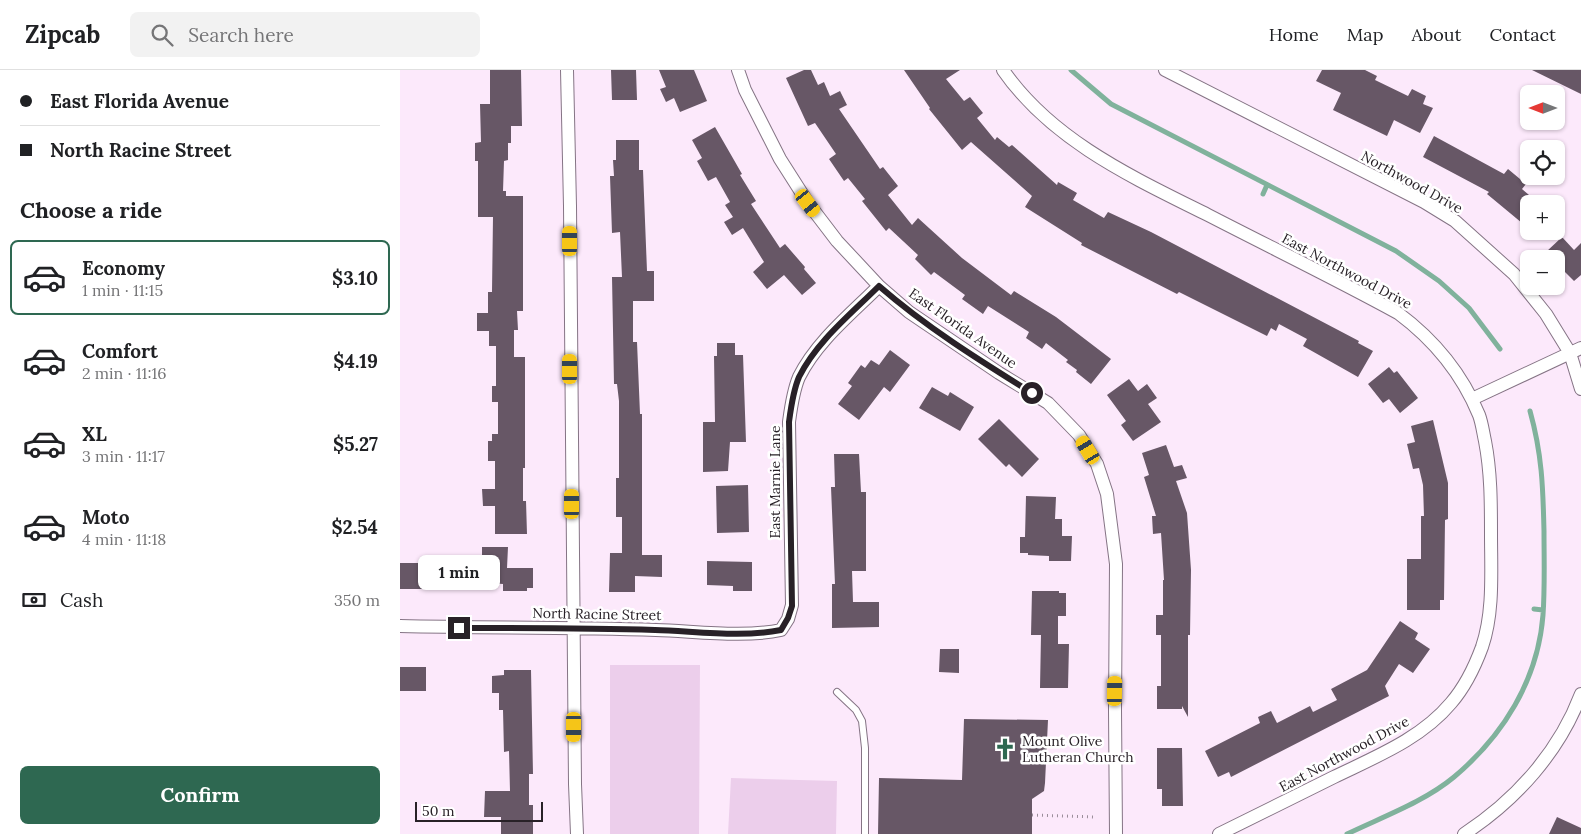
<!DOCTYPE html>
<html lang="en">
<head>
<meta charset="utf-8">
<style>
	:root { --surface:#fff; --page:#f2f2f2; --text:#202124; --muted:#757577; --line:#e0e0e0; --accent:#2e6851 }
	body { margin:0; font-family:Lora,serif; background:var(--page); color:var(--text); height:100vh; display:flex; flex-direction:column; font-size:19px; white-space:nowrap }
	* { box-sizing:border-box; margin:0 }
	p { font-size:16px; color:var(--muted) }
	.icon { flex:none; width:28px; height:28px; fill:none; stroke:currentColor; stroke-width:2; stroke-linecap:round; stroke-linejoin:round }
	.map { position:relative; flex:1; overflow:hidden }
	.panel { display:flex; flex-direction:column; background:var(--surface); width:400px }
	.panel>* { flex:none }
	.guide { display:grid; align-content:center; height:110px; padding:0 20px; background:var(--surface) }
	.needle { width:32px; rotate:270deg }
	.fabs { position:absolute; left:1120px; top:15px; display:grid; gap:10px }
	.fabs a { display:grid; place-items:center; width:45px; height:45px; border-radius:8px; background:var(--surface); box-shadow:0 1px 4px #0004; font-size:25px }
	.scale { position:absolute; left:15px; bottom:12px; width:128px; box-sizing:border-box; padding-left:5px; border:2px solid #282127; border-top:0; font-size:14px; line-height:18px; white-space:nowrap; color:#282127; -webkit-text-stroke:4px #fff; paint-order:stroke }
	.end { position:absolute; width:22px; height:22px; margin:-11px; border:6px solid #282127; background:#fff; box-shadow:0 0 0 2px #fff }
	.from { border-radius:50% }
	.bubble { position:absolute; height:35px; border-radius:8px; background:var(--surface); box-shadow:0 1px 4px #0004; font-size:16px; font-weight:800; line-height:35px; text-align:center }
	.car { position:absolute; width:15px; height:30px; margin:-15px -8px; border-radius:6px; box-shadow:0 0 4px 1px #0007; background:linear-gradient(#f5c518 24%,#345 0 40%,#f5c518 0 76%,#345 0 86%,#f5c518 0) }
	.guide b { display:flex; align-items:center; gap:18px; height:48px; font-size:19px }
	.guide b+b { border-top:1px solid var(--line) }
	.guide i { width:12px; height:12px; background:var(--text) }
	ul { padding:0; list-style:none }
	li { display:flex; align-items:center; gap:15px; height:75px; margin:0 10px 8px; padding:0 10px; border:2px solid transparent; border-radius:8px }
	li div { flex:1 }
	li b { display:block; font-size:19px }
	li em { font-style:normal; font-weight:800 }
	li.on { border-color:var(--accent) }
	li>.icon { width:45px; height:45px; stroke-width:1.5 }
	h2 { padding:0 20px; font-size:22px; line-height:60px }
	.pay { display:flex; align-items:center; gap:12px; height:55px; padding:0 20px; font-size:19px }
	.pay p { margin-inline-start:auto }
	.cta { display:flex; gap:10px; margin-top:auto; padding:10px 20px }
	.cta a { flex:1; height:58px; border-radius:8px; background:var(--accent); color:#fff; font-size:20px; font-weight:800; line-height:58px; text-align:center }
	header { display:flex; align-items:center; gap:30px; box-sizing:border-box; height:70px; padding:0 25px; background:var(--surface); border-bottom:1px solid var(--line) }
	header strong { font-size:24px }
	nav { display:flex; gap:28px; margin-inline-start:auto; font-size:18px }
	.search { width:350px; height:45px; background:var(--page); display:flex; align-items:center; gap:12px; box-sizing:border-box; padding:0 18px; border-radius:8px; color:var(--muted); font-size:19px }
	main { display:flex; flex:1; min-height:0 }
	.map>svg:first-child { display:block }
	.green { fill:#ecceeb }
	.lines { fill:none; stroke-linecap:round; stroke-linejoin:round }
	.stream { stroke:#80b29c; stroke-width:5 }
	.building { fill:#675766 }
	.lane-casing { stroke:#857485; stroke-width:8 }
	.street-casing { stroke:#857485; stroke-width:14 }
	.path { stroke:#9a8d99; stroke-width:3; stroke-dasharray:1 4; stroke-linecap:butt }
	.lane { stroke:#fff; stroke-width:6 }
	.street { stroke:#fff; stroke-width:12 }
	.route { stroke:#282127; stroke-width:6 }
	.labels { text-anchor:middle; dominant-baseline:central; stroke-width:5; stroke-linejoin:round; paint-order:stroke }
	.street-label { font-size:14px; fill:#282127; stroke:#fff }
	.poi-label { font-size:14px; fill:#282127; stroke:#fff; text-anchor:start }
</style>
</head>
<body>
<header>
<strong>Zipcab</strong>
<div class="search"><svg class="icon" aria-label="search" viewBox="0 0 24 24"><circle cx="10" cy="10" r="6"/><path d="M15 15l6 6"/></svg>Search here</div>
<nav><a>Home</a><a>Map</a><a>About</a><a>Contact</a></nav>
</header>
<main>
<section class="panel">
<div class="guide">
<b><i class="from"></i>East Florida Avenue</b>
<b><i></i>North Racine Street</b>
</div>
<h2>Choose a ride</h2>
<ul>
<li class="on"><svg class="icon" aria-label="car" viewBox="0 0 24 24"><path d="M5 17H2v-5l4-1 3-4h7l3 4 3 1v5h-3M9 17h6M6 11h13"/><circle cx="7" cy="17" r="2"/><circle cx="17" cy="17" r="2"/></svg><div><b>Economy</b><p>1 min · 11:15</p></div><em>$3.10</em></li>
<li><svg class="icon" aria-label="car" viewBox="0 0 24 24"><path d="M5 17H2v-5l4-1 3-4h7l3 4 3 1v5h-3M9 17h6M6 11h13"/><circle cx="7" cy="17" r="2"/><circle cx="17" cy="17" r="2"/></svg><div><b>Comfort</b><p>2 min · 11:16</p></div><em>$4.19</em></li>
<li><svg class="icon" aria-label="car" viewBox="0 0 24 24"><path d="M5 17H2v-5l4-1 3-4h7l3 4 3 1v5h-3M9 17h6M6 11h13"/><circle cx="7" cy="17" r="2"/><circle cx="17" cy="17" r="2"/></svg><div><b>XL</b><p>3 min · 11:17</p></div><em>$5.27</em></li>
<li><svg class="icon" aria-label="car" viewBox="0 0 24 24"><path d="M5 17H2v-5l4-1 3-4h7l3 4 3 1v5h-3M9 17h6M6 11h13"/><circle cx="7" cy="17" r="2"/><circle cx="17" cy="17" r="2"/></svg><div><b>Moto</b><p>4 min · 11:18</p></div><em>$2.54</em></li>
</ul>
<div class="pay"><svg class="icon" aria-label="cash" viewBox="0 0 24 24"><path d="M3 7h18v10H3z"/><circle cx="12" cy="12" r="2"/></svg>Cash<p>350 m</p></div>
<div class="cta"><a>Confirm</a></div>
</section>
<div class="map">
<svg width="1181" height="764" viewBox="0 0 1181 764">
	<rect width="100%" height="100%" fill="#fce9fb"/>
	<path class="green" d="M210,595h90l-1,169h-89z
		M331,708l106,3 -1,53h-108z"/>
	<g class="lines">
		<path class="stream" d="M671,0l40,34 285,147 43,30 30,27 31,41
			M863,124l4,-9
			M1134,539l9,1
			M947,764c35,-17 77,-32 107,-57 49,-41 84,-97 89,-162 2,-28 1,-56 1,-84 -1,-44 -2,-77 -14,-120"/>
	</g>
	<path class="building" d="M90,0h31l1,56h-11v17h-3v17l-4,1 -1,30h3v5h17v115h-6l1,19h-4v27h11v111h-2v33h3l1,33h-32v-28h-12l-1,-17h13v-28h-7v-20h4v-7h6v-32h-6v-16h4v-40h-7v-15h-12v-18h11v-21h4l1,-75h-15v-56h-3v-18l6,-1 -1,-38h10z
		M211,0h25l1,30h-25z
		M259,0h35l13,31 -27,11 -6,-14 -8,4 -6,-13 6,-2z
		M404,0h7l7,15 6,-3 6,14 10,-5 7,14 -8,4 41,60 3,-2 15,19 -10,9 24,30 6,-7 44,40 49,37 3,-4 42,26 55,42 -20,25 -15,-12 1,-2 -11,-8 2,-2 -22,-17 -4,6 -16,-11 3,-6 -41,-26 -5,8 -21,-15 3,-4 -31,-23 -3,3 -16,-16 3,-4 -29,-27 -3,3 -24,-30 3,-2 -17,-21 -4,3 -15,-22 7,-5 -21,-31 -7,3 -22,-48z
		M504,0h56l-14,9 18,22 6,-4 13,16 -6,5 18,22 2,-3 12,10 3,-2 45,40 1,-3 19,11 -4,7 31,18 4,-6 43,20 208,109 -1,2 15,8 -15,26 -55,-31 4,-7 -28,-15 -3,7 -5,-3 -4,8 -88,-44 -2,2 -96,-49 1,-2 -57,-36 7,-11 -61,-54 -9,8 -33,-41 1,-1z
		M922,0h43l12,6 -2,4 33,16 4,-7 14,7 -3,8 10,4 -13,25 -26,-13 -7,16 -54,-26 8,-17 -25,-12z
		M1132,0h49v24z
		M315,57l27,47 -2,1 16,26 -5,3 29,44 5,-4 20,23 -1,2 12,14 -14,12 -18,-20 -17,14 -14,-17 11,-10 -21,-34 -11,7 -8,-13 9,-5 -8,-12 5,-3 -14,-25 -8,4 -11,-20 5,-3 -10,-18z
		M1034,66l70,38 4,-5 18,15 -4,5 7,6v20l-7,8 -35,-29 2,-2 -66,-35z
		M216,70h23v30h4l4,101h7v30h-21v41h4l3,72h2v141h20v22l-27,-1v16h-26l1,-39h12v-36h-6v-39h3v-77l-2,-17h-3l-2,-107h10l-2,-45 -8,1 -2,-57h4l-1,-16h3z
		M1162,167l12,13 7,-7v32l-7,6 -18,-18v-4h-3l-7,-7z
		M317,273h18v12h8l3,87h-16l-2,29 -25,1v-50h12l-1,-66h3z
		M490,280l20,15 -20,27 -6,-5 -25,33 -21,-16 14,-18 -4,-3 13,-18 4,3 6,-8 8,5z
		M989,297l5,6 3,-2 21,27 -18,15 -11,-14 -6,4 -15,-19z
		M729,309l9,12 9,-7 10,14 -9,6 13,18 -28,19 -12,-16 5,-4 -19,-26z
		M532,317l16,9 2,-4 24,15 -14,24 -41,-23z
		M599,349l40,40 -17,18 -13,-13 -3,3 -28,-28z
		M1033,350l15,63v36l-3,1 -1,80h-4v10h-33v-51h14v-43h3l-1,-31 -4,-17 -6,1 -6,-25 8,-2 -4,-16z
		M766,375l8,22 8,-2 5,13 -11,3 11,32 4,57 -1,65h-2v82l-6,-11v3h-25v-23h4v-51h-5v-20h7v-35h1l-3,-47 -8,1 -1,-18h4l-12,-39 5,-2 -7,-22z
		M434,384h25l2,38h5v79h-14l1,31h26v25l-47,1v-44h3l-4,-97h4z
		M348,415l1,47 -32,1 -1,-47z
		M626,426l30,1 -1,22h7v17h10l-1,25h-22v-5l-21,-1v-2h-8v-16h5z
		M82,477h26l-1,21h26v20h-6v3h-24v-7l-27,-2v-13h6z
		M307,491l45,1v29h-19v-5l-26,-1z
		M0,493h28v26h-28z
		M632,521h27v2h7v23h-8v28h11l-1,44h-28l1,-53h-10z
		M1000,551l18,12 -3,6 15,10 -17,24 -14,-9 -14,22 4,10 -158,81 -2,-5 -11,5 -13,-26 55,-28 -2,-6 13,-6 6,12 33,-17 3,6 24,-12 -6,-11 36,-19z
		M540,579h19v24l-20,-1z
		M0,597h26v24h-26z
		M104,600h27l2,104h-4v31h4v29h-32v-17h-17l1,-26h25l-1,-40 -5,1 -1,-42h-4v-17h-7v-17l12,-1z
		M564,649l84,1 -3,63 -1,8 -12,8v35h-154l1,-56 83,2z
		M757,678h25l1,58h-21v-17h-5z
		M1157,747l24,11v6h-32z"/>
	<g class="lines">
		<g class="lane-casing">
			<path id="lane" d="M437,622l19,18 6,11 3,27v86"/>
		</g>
		<g class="street-casing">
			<path id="street" d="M167,0l3,136 5,578 2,50
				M338,0l7,20 35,69 28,44 29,38 42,45 30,26 90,61 49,30 31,32 18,29 10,30 9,70 -1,146 1,124
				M603,0c49,71 131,108 205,145 64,33 128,64 190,98 35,26 64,61 81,102 3,8 4,17 6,26 6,31 6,62 6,93 0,37 3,78 -9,113 -7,19 -18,41 -31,56 -30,36 -76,54 -117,74 -38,19 -77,38 -115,57
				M765,0l259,132 31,19 59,53 32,40 24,39 11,36
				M1072,329l109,-51
				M0,556c85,2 170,1 256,4 38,1 88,8 125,0l7,-11 4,-14 -3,-183c2,-15 4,-31 10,-45 18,-36 52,-63 80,-91
				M1064,764c52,-34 95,-82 117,-140"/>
		</g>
		<path class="path" d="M632,745l63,2"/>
		<use href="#lane" class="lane"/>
		<use href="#street" class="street"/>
	</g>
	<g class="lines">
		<path class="route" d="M59,558c65,0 131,0 196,2 39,1 87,8 126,0l7,-12 4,-12 -3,-184c2,-15 4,-31 10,-45 18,-36 52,-63 80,-91 47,41 100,74 153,107"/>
	</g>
	<defs>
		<g id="church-bare" transform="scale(1.725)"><path d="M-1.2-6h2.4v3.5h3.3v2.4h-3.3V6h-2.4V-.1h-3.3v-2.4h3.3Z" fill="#2e6851" stroke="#fff" stroke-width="2.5" paint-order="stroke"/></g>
	</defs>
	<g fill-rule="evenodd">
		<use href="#church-bare" x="605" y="679"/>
	</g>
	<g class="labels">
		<g class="street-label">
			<text transform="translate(1012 112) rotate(29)">Northwood Drive</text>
			<text transform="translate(947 201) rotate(28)">East Northwood Drive</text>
			<text transform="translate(563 258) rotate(35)">East Florida Avenue</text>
			<text transform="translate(375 412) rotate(-90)">East Marnie Lane</text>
			<text transform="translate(197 544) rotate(1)">North Racine Street</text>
			<text transform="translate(944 684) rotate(-28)">East Northwood Drive</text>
		</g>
		<g class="poi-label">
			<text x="622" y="671">Mount Olive<tspan x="622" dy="16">Lutheran Church</tspan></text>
		</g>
	</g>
</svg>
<div class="fabs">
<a><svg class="needle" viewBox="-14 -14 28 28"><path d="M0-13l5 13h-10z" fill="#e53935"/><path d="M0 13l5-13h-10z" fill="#757577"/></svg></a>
<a><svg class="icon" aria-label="locate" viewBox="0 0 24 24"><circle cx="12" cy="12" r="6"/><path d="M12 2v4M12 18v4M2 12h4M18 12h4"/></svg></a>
<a>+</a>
<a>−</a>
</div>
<div class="scale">50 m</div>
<i class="end from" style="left:632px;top:323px"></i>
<i class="end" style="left:59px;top:558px"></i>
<div class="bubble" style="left:18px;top:485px;width:82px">1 min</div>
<i class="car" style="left:408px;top:133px;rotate:143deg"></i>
<i class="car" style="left:170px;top:171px;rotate:0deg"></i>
<i class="car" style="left:170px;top:299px;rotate:0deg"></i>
<i class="car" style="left:688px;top:380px;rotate:329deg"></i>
<i class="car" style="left:172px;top:434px;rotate:0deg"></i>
<i class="car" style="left:715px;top:621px;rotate:1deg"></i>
<i class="car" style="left:174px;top:657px;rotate:180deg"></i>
</div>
</main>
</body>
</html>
